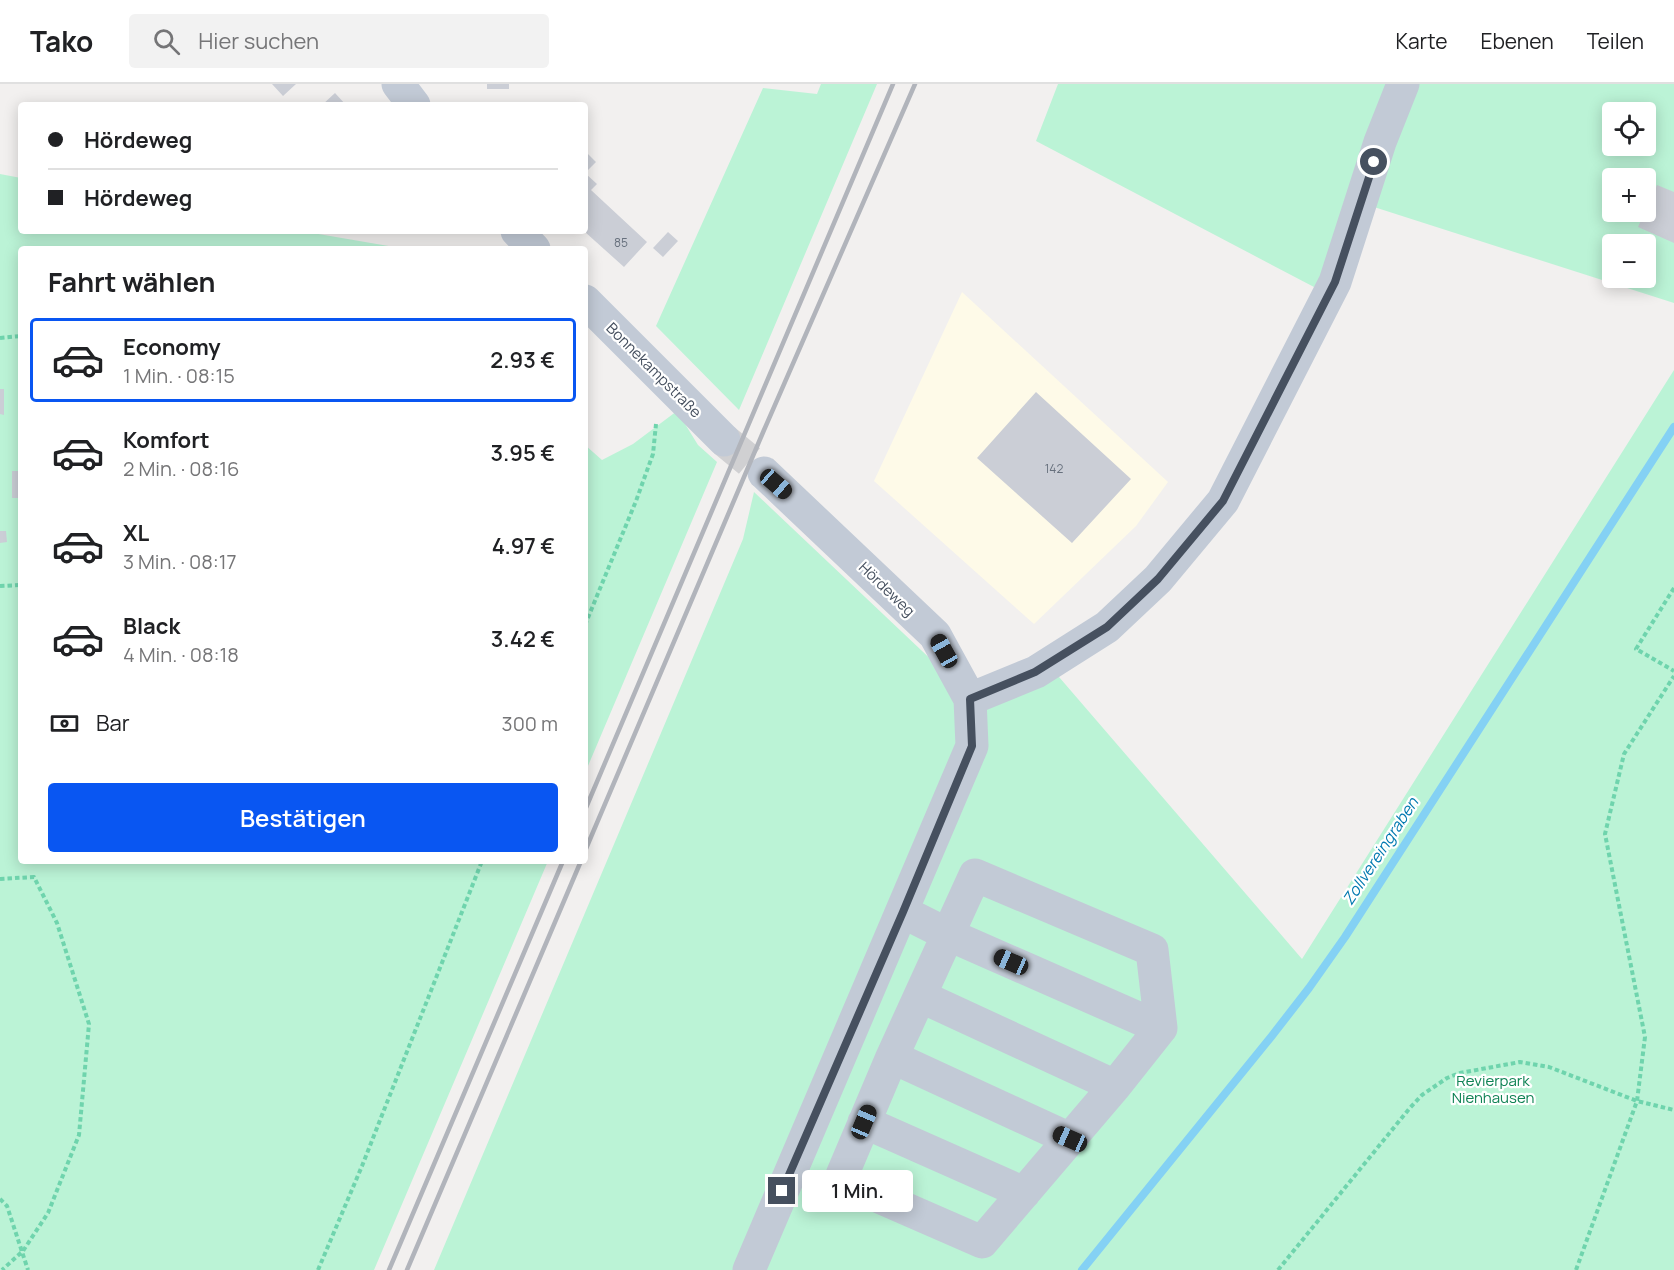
<!DOCTYPE html>
<html lang="de">
<head>
<meta charset="utf-8">
<style>
	:root { --surface:#fff; --page:#f2f2f2; --text:#202124; --muted:#757577; --line:#e0e0e0; --accent:#0956f2 }
	body { margin:0; font-family:Manrope,sans-serif; background:var(--page); color:var(--text); height:100vh; display:flex; flex-direction:column; font-size:22px; white-space:nowrap }
	* { box-sizing:border-box; margin:0 }
	p { font-size:20px; color:var(--muted) }
	.icon { flex:none; width:33px; height:33px; fill:none; stroke:currentColor; stroke-width:2; stroke-linecap:round; stroke-linejoin:round }
	.map { position:relative; flex:1; overflow:hidden }
	.sheet { position:absolute; left:18px; top:162px; width:570px; height:618px; display:flex; flex-direction:column; background:var(--surface); border-radius:6px; box-shadow:0 3px 15px #0003 }
	.sheet>* { flex:none }
	.banner { position:absolute; left:18px; top:18px; width:570px; height:132px; border-radius:6px; box-shadow:0 3px 15px #0003; display:grid; align-content:center; height:132px; padding:0 30px; background:var(--surface) }
	.buttons { position:absolute; left:1602px; top:18px; display:grid; gap:12px }
	.buttons a { display:grid; place-items:center; width:54px; height:54px; border-radius:6px; background:var(--surface); box-shadow:0 3px 15px #0003; font-size:30px }
	.end { position:absolute; width:27px; height:27px; margin:-14px; border:8px solid #46505f; background:#fff; box-shadow:0 0 0 3px #fff }
	.from { border-radius:50% }
	.bubble { position:absolute; height:42px; border-radius:6px; background:var(--surface); box-shadow:0 3px 15px #0003; font-size:20px; font-weight:600; line-height:42px; text-align:center }
	.car { position:absolute; width:18px; height:36px; margin:-18px -9px; border-radius:8px; box-shadow:0 0 4px 2px #0007; background:linear-gradient(#222 24%,#8ab4d8 0 40%,#222 0 76%,#8ab4d8 0 86%,#222 0) }
	.banner b { display:flex; align-items:center; gap:21px; height:57px; font-size:22px }
	.banner b+b { border-top:2px solid var(--line) }
	.banner i { width:15px; height:15px; background:var(--text) }
	ul { padding:0; list-style:none }
	li { display:flex; align-items:center; gap:18px; height:84px; margin:0 12px 9px; padding:0 18px; border:3px solid transparent; border-radius:6px }
	li div { flex:1 }
	li b { display:block; font-size:22px }
	li em { font-style:normal; font-weight:600 }
	li.current { border-color:var(--accent) }
	li>.icon { width:54px; height:54px; stroke-width:1.5 }
	h2 { padding:0 30px; font-size:27px; line-height:72px }
	.pay { display:flex; align-items:center; gap:15px; height:66px; padding:0 30px; font-size:22px }
	.pay p { margin-inline-start:auto }
	.button { display:flex; gap:12px; margin-top:auto; padding:12px 30px }
	.button a { flex:1; height:69px; border-radius:6px; background:var(--accent); color:#fff; font-size:24px; font-weight:600; line-height:69px; text-align:center }
	header { display:flex; align-items:center; gap:36px; box-sizing:border-box; height:84px; padding:0 30px; background:var(--surface); border-bottom:2px solid var(--line) }
	header strong { font-size:28px }
	nav { display:flex; gap:33px; margin-inline-start:auto; font-size:21px }
	.search { width:420px; height:54px; background:var(--page); display:flex; align-items:center; gap:15px; box-sizing:border-box; padding:0 21px; border-radius:6px; color:var(--muted); font-size:22px }
	.map>svg:first-child { display:block }
	.commercial { fill:#fefae8 }
	.green { fill:#bbf3d6; fill-rule:evenodd }
	.lines { fill:none; stroke-linecap:round; stroke-linejoin:round }
	.stream { stroke:#84d1f4; stroke-width:8 }
	.building { fill:#cbced6 }
	.minor-tunnel { stroke:#d0d0d2; stroke-width:33; stroke-dasharray:33 16; stroke-linecap:butt }
	.path { stroke:#6fd4ad; stroke-width:4; stroke-dasharray:4.5 3; stroke-linecap:butt }
	.minor { stroke:#c2cad6; stroke-width:33 }
	.rail { stroke:#b1b4bb; stroke-width:4.5 }
	.route { stroke:#46505f; stroke-width:8 }
	.labels { text-anchor:middle; dominant-baseline:central; stroke-width:4.5; stroke-linejoin:round; paint-order:stroke }
	.number-label { font-size:12px; fill:#67707d }
	.street-label { font-size:15px; fill:#46505f; stroke:#fff }
	.park-label { font-size:15px; fill:#0f8254; stroke:#fff }
	.water-label { font-size:16px; font-style:italic; fill:#0179b0; stroke:#fff }
</style>
</head>
<body>
<header>
<strong>Tako</strong>
<div class="search"><svg class="icon" aria-label="search" viewBox="0 0 24 24"><circle cx="10" cy="10" r="6"/><path d="M15 15l6 6"/></svg>Hier suchen</div>
<nav><a>Karte</a><a>Ebenen</a><a>Teilen</a></nav>
</header>
<div class="map">
<svg width="1674" height="1186" viewBox="0 0 1674 1186">
	<rect width="100%" height="100%" fill="#f2f0ef"/>
	<path class="commercial" d="M962,208l206,190 -32,44 -102,98 -160,-143z"/>
	<path class="green" d="M821,0h56l-138,326 -83,-84 107,-238 54,6z
		M1058,0h616v219l-300,-96 -60,80 -278,-146zM1612,28h34v34h-34zM1612,94h34v34h-34zM1612,160h34v34h-34z
		M0,90l21,4v53h280l105,18h-385v612h527l-174,409h-374z
		M1674,286v900h-1240l309,-731 11,-47 204,193 95,-15 249,289z
		M677,327l21,34 19,17 -132,311v-328l17,15 31,-16z"/>
	<g class="lines">
		<path class="stream" d="M1082,1186l189,-233 38,-49 36,-51 329,-510"/>
	</g>
	<path class="building" d="M272,0h24l-13,12z
		M487,0h22v5h-22z
		M335,9l11,12h-24z
		M585,67l11,11 -11,11 12,11 -6,6 56,52 -23,25 -39,-35z
		M1657,101l17,7v51l-36,-16z
		M668,148l10,9 -15,16 -10,-9z
		M0,305h4v26l-4,-1z
		M1036,308l95,87 -59,64 -95,-85z
		M12,387h9v27h-9z
		M0,447h6l1,11 -7,1z"/>
	<g class="lines">
		<path class="minor-tunnel" d="M724,356l40,33"/>
		<path class="path" d="M0,254l21,-2
			M0,502l21,-1
			M1674,504l-38,61 38,22
			M585,541l51,-124 17,-47 3,-30
			M0,795l34,-2 23,46 32,101 -10,111 -31,78 -25,38 -21,19
			M0,1115l7,7 21,64
			M318,1186l44,-104 120,-305
			M1278,1186l131,-161 13,-14 25,-17 13,-5 60,-11 29,5 88,34 37,9
			M1576,1186l61,-169 8,-64 -40,-203 19,-80 50,-78"/>
		<path class="minor" d="M398,0l16,21
			M517,147l17,18
			M585,217l139,139
			M970,615l66,-27 71,-45 51,-48 65,-78 112,-219 45,-140 23,-58
			M975,791l177,75 9,78 -46,58 -133,156 -142,-62 52,-123z
			M903,828l44,22 214,94
			M920,912l195,90
			M892,973l178,82
			M864,1038l160,71
			M749,1186l223,-524 -2,-47 -35,-64 -171,-162"/>
		<path class="rail" d="M585,726l308,-726
			M585,767l179,-421 151,-346
			M389,1186l174,-409
			M407,1186l174,-409"/>
	</g>
	<g class="lines">
		<path class="route" d="M782,1107l121,-279 69,-166 -2,-47 65,-27 72,-45 51,-48 65,-78 112,-219 39,-120"/>
	</g>
	<g class="labels">
		<g class="number-label">
			<text x="621" y="158">85</text>
			<text x="1054" y="384">142</text>
		</g>
		<g class="street-label">
			<text transform="translate(654 286) rotate(45)">Bonnekampstraße</text>
			<text transform="translate(887 505) rotate(44)">Hördeweg</text>
		</g>
		<g class="park-label">
			<text x="1493" y="996">Revierpark<tspan x="1493" dy="17">Nienhausen</tspan></text>
		</g>
		<g class="water-label">
			<text transform="translate(1380 767) rotate(-57)">Zollvereingraben</text>
		</g>
	</g>
</svg>
<div class="buttons">
<a><svg class="icon" aria-label="locate" viewBox="0 0 24 24"><circle cx="12" cy="12" r="6"/><path d="M12 2v4M12 18v4M2 12h4M18 12h4"/></svg></a>
<a>+</a>
<a>−</a>
</div>
<i class="end from" style="left:1374px;top:78px"></i>
<i class="end" style="left:782px;top:1107px"></i>
<div class="bubble" style="left:802px;top:1086px;width:111px">1 Min.</div>
<i class="car" style="left:776px;top:400px;rotate:131deg"></i>
<i class="car" style="left:944px;top:567px;rotate:331deg"></i>
<i class="car" style="left:1011px;top:878px;rotate:294deg"></i>
<i class="car" style="left:864px;top:1038px;rotate:23deg"></i>
<i class="car" style="left:1070px;top:1055px;rotate:294deg"></i>
<div class="banner">
<b><i class="from"></i>Hördeweg</b>
<b><i></i>Hördeweg</b>
</div>
<section class="sheet">
<h2>Fahrt wählen</h2>
<ul>
<li class="current"><svg class="icon" aria-label="car" viewBox="0 0 24 24"><path d="M5 17H2v-5l4-1 3-4h7l3 4 3 1v5h-3M9 17h6M6 11h13"/><circle cx="7" cy="17" r="2"/><circle cx="17" cy="17" r="2"/></svg><div><b>Economy</b><p>1 Min. · 08:15</p></div><em>2.93 €</em></li>
<li><svg class="icon" aria-label="car" viewBox="0 0 24 24"><path d="M5 17H2v-5l4-1 3-4h7l3 4 3 1v5h-3M9 17h6M6 11h13"/><circle cx="7" cy="17" r="2"/><circle cx="17" cy="17" r="2"/></svg><div><b>Komfort</b><p>2 Min. · 08:16</p></div><em>3.95 €</em></li>
<li><svg class="icon" aria-label="car" viewBox="0 0 24 24"><path d="M5 17H2v-5l4-1 3-4h7l3 4 3 1v5h-3M9 17h6M6 11h13"/><circle cx="7" cy="17" r="2"/><circle cx="17" cy="17" r="2"/></svg><div><b>XL</b><p>3 Min. · 08:17</p></div><em>4.97 €</em></li>
<li><svg class="icon" aria-label="car" viewBox="0 0 24 24"><path d="M5 17H2v-5l4-1 3-4h7l3 4 3 1v5h-3M9 17h6M6 11h13"/><circle cx="7" cy="17" r="2"/><circle cx="17" cy="17" r="2"/></svg><div><b>Black</b><p>4 Min. · 08:18</p></div><em>3.42 €</em></li>
</ul>
<div class="pay"><svg class="icon" aria-label="cash" viewBox="0 0 24 24"><path d="M3 7h18v10H3z"/><circle cx="12" cy="12" r="2"/></svg>Bar<p>300 m</p></div>
<div class="button"><a>Bestätigen</a></div>
</section>
</div>
</body>
</html>
